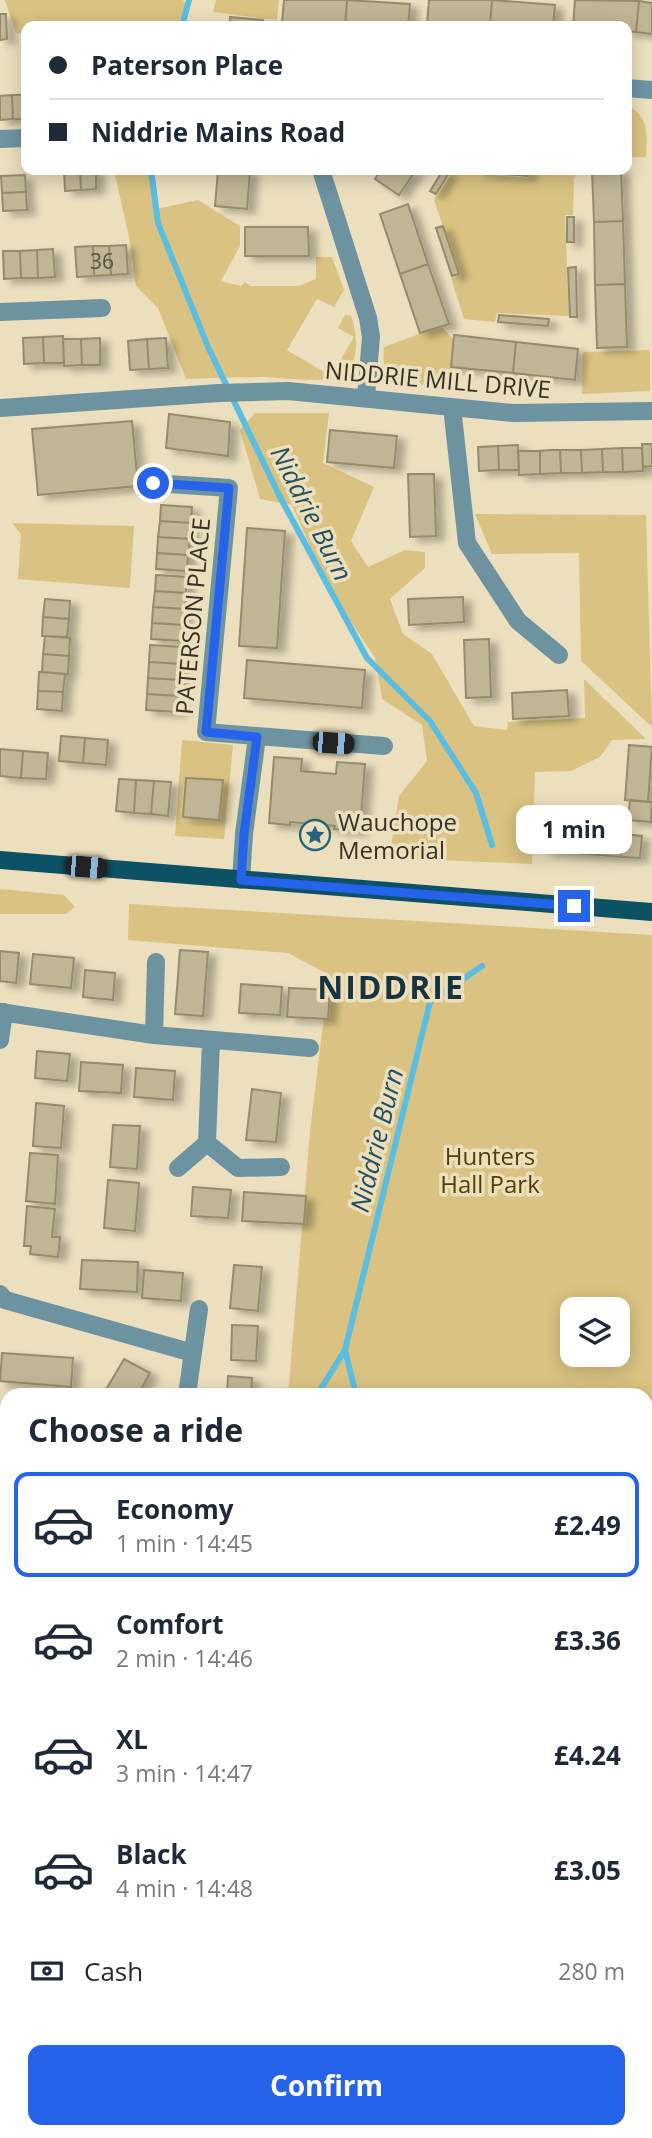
<!DOCTYPE html>
<html lang="en">
<head>
<meta charset="utf-8">
<style>
	:root { --surface:#fff; --page:#f2f2f3; --text:#1f2937; --muted:#747a83; --line:#e0e1e3; --accent:#2563eb }
	body { margin:0; font-family:"Open Sans",sans-serif; background:var(--page); color:var(--text); height:100vh; display:flex; flex-direction:column; font-size:26px; white-space:nowrap }
	* { box-sizing:border-box; margin:0 }
	p { font-size:23px; color:var(--muted) }
	.icon { flex:none; width:38px; height:38px; fill:none; stroke:currentColor; stroke-width:2; stroke-linecap:round; stroke-linejoin:round }
	.map { position:relative; flex:1; overflow:hidden }
	.drawer { position:absolute; left:0px; top:1388px; width:653px; height:751px; display:flex; flex-direction:column; background:var(--surface); border-radius:21px 21px 0 0; box-shadow:0 4px 18px #0003 }
	.drawer>* { flex:none }
	.guide { position:absolute; left:21px; top:21px; width:611px; height:154px; border-radius:14px; box-shadow:0 4px 18px #0003; display:grid; align-content:center; height:154px; padding:0 28px; background:var(--surface) }
	.buttons { position:absolute; left:560px; top:1297px; display:grid; gap:14px }
	.buttons a { display:grid; place-items:center; width:70px; height:70px; border-radius:14px; background:var(--surface); box-shadow:0 4px 18px #0003; font-size:35px }
	.end { position:absolute; width:32px; height:32px; margin:-16px; border:9px solid #2563eb; background:#fff; box-shadow:0 0 0 4px #fff }
	.from { border-radius:50% }
	.bubble { position:absolute; height:49px; border-radius:14px; background:var(--surface); box-shadow:0 4px 18px #0003; font-size:23px; font-weight:700; line-height:49px; text-align:center }
	.car { position:absolute; width:21px; height:42px; margin:-21px -10px; border-radius:9px; box-shadow:0 0 5px 2px #0007; background:linear-gradient(#222 24%,#8ab4d8 0 40%,#222 0 76%,#8ab4d8 0 86%,#222 0) }
	.guide b { display:flex; align-items:center; gap:24px; height:66px; font-size:26px }
	.guide b+b { border-top:2px solid var(--line) }
	.guide i { width:18px; height:18px; background:var(--text) }
	ul { padding:0; list-style:none }
	li { display:flex; align-items:center; gap:21px; height:105px; margin:0 14px 10px; padding:0 14px; border:4px solid transparent; border-radius:14px }
	li div { flex:1 }
	li b { display:block; font-size:26px }
	li em { font-style:normal; font-weight:700 }
	li.current { border-color:var(--accent) }
	li>.icon { width:63px; height:63px; stroke-width:1.5 }
	h2 { padding:0 28px; font-size:32px; line-height:84px }
	.pay { display:flex; align-items:center; gap:18px; height:77px; padding:0 28px; font-size:26px }
	.pay p { margin-inline-start:auto }
	.primary-button { display:flex; gap:14px; margin-top:auto; padding:14px 28px }
	.primary-button a { flex:1; height:80px; border-radius:14px; background:var(--accent); color:#fff; font-size:28px; font-weight:700; line-height:80px; text-align:center }
	.map>svg:first-child { display:block }
	.green { fill:#dac382; fill-rule:evenodd }
	.lines { fill:none; stroke-linecap:round; stroke-linejoin:round }
	.stream { stroke:#5bbee0; stroke-width:6 }
	.building { fill:#c0b595; stroke:#968b6d; stroke-width:2; filter:url(#shadow) }
	.minor { stroke:#6d93a1; stroke-width:18 }
	.major { stroke:#0d5165; stroke-width:18 }
	.route { stroke:#2563eb; stroke-width:9 }
	.labels { text-anchor:middle; dominant-baseline:central; stroke-width:7; stroke-linejoin:round; paint-order:stroke }
	.number-label { font-size:21px; fill:#595341 }
	.street-label { font-size:24px; fill:#373225; stroke:#ebdfbe }
	.poi-label { font-size:24px; fill:#373225; stroke:#ebdfbe; text-anchor:start }
	.park-label { font-size:24px; fill:#544100; stroke:#ebdfbe }
	.water-label { font-size:26px; font-style:italic; fill:#25505f; stroke:#ebdfbe }
	.district-label { font-size:32px; font-weight:bold; letter-spacing:2px; fill:#17343f; stroke:#ebdfbe }
</style>
</head>
<body>
<div class="map">
<svg width="652" height="2138" viewBox="0 0 652 2138">
	<defs>
		<filter id="shadow"><feDropShadow dx="8" dy="4.5" stdDeviation="3.5" flood-color="#0004"/></filter>
	</defs>
	<rect width="100%" height="100%" fill="#ebdfbe"/>
	<path class="green" d="M5,0h178l5,9 -4,17h-158v7h-10z
		M216,0h63l-2,20 -64,-8z
		M626,105c24,11 21,29 20,52h-19z
		M114,170h35l8,39 41,-9 42,26v20l-19,35 20,5 4,-4 5,4h49l17,-7v-22h16l12,33 -10,17 -17,-8 -30,51 44,26 23,-39 -16,-9 7,-13 6,1c6,17 10,48 -9,59 -20,10 -63,1 -86,2 -23,0 -47,1 -70,2l-28,-71 -22,-22 -7,-49z
		M530,170h51l-7,8 -1,37h-8l4,101 -72,-3 -2,9 -31,-3 -13,-41 9,-3 -26,-75 18,-28 77,6z
		M441,326l13,14 -5,42c-35,2 -70,16 -65,-35z
		M650,350v41l-68,3 1,-42z
		M255,413h74l-6,50 51,24 -23,54 17,26 37,-17 20,2v16l-35,31 13,35 29,20 42,72 33,4 1,-8 77,-4 -1,-39 62,60 -34,1 -12,17 -29,14 -36,1 -3,92 -143,-6 10,-62 28,-35 -5,-36 -40,-26 -7,-41 -46,-69 -37,-84 -32,-6 -20,-69z
		M475,514l171,1 6,212 -71,-66 -2,-108 -87,1z
		M12,523l122,3 -4,62 -112,-9 3,-45z
		M182,740l51,5 -9,94 -49,-3zM187,778l35,2 -3,40 -35,-3z
		M0,889l64,6 11,12 -9,7h-66z
		M129,904l523,31v1203h-327l-2,-6h323v-737h-358l22,-264 19,-156 -41,-22 -160,-13zM572,1309h46v45h-46z"/>
	<g class="lines">
		<path class="stream" d="M182,26l7,-26
			M151,170l7,53 50,124 72,150 87,161 63,63 46,72 16,52
			M345,1350l11,45
			M317,1395l28,-45 85,-348 52,-36
			M518,2132l2,6"/>
	</g>
	<path class="building" d="M284,0h63l-2,26 -63,-3z
		M347,0l63,4 -2,22h-63z
		M429,0h63l-2,26 -63,-2z
		M492,0l63,5 -2,21h-63z
		M575,0l64,1 -3,31 -10,-1v-5h-53z
		M639,1l13,2v31l-16,-2z
		M0,14h6l1,25 -7,1z
		M230,17l33,3v6h-33z
		M12,95h14v24h-13z
		M12,95l1,24 -13,1v-24z
		M64,170h16l1,20 -16,1z
		M80,170h16v19l-15,1z
		M218,170h32l-3,39 -32,-3z
		M381,170h35l-17,25 -24,-16z
		M443,170l6,3 -13,21 -6,-3z
		M478,170h51l-1,6 -50,-4z
		M592,170h29l2,51 -29,1z
		M25,175l1,17 -24,1 -1,-17z
		M26,192l1,18 -24,1 -1,-18z
		M408,204l20,60 -28,10 -20,-60z
		M567,217h7v25h-7z
		M623,221l2,63 -30,1 -1,-63z
		M443,226l16,48 -7,2 -16,-48z
		M245,227h63l1,29h-64z
		M126,245l2,29 -17,1 -2,-29z
		M93,246l1,30 -17,1 -2,-30z
		M93,246h16l2,29 -17,1z
		M53,249l2,28 -17,1 -1,-28z
		M37,250l1,28h-17l-1,-27z
		M3,251h17l1,27 -17,1z
		M428,264l21,60 -29,9 -20,-59z
		M576,267l1,50h-7l-2,-49z
		M625,284l2,63 -30,1 -2,-63z
		M499,315l50,4 -1,7 -50,-4z
		M454,335l62,7 -3,31 -62,-6z
		M63,336l1,27h-20l-1,-26z
		M43,337l1,26 -20,1 -1,-26z
		M100,338v27h-18l-1,-26z
		M166,338l2,30 -19,1 -2,-30z
		M63,339h18l1,26 -18,1z
		M147,339l2,30 -19,1 -2,-29z
		M516,342l62,7 -3,31 -62,-7z
		M169,414l61,8 -2,34 -62,-8z
		M132,421l6,65 -100,9 -6,-66z
		M330,430l67,6 -3,32 -67,-6z
		M642,444h10v22l-9,1z
		M518,445l1,25h-20l-1,-24z
		M498,446l1,24 -20,1 -1,-24z
		M622,448l1,24h-20l-1,-23z
		M622,448h20l1,23 -20,1z
		M602,449l1,23 -21,1 -1,-23z
		M550,450h10l1,23 -21,1v-23z
		M560,450h21l1,23h-21z
		M518,451h22v23l-21,1z
		M408,474h26l2,62 -26,1z
		M161,505l31,2 -1,16 -31,-2z
		M160,521l31,2 -1,16 -32,-2z
		M247,528l38,3 -8,117 -38,-2z
		M158,537l32,2 -2,16 -31,-2z
		M157,553l31,2 -1,16 -31,-2z
		M156,575l31,2 -1,16 -31,-2z
		M155,591l31,2 -1,16 -32,-2z
		M463,597l1,25 -55,3 -1,-26z
		M45,599l25,2 -1,18 -26,-2z
		M153,607l32,2 -1,16 -32,-2z
		M43,617l26,2 -2,18 -25,-1z
		M152,623l32,2 -1,16 -32,-2z
		M45,636l25,2 -1,18 -26,-2z
		M489,639l2,58 -25,1 -2,-58z
		M150,645l32,2 -1,17 -32,-2z
		M43,654l26,2 -1,18 -26,-2z
		M247,660l118,10 -3,38 -118,-10z
		M149,662l32,2 -1,16 -32,-2z
		M39,672l26,2 -2,18 -25,-1z
		M148,678l32,2 -1,16 -32,-2z
		M567,690l2,26 -56,3 -1,-26z
		M38,691l25,1 -1,19 -25,-2z
		M147,694l32,2 -1,16 -32,-2z
		M61,736l24,2 -2,25 -24,-2z
		M85,738l23,2 -2,25 -23,-2z
		M629,745l23,2 -4,55 -23,-2z
		M0,749l23,2 -2,27 -21,-2z
		M23,751l25,2 -2,26 -25,-1z
		M274,757l28,2 -1,12 35,3 1,-12 28,2 -5,67 -26,-2 1,-3 -45,-4v3l-21,-2z
		M186,778l37,2 -4,40 -36,-3z
		M119,779l17,1 -2,33 -18,-2z
		M136,780l18,1 -3,33 -17,-1z
		M154,781l17,1 -3,34 -17,-2z
		M630,800l22,2 -1,20 -23,-2z
		M546,827l19,2 -2,23 -19,-2z
		M565,829l19,2 -2,23 -19,-2z
		M584,831l20,2 -3,22 -19,-1z
		M604,833l19,1 -2,23 -20,-2z
		M623,834l19,2 -2,22 -19,-1z
		M180,950l28,2 -5,64 -28,-2z
		M0,951l19,2 -3,30 -16,-2z
		M33,954l41,4 -3,30 -41,-4z
		M85,970l30,3 -2,27 -30,-3z
		M241,984l41,3 -2,28 -41,-2z
		M289,988l41,2 -2,29 -41,-2z
		M37,1051l33,3 -3,27 -32,-3z
		M81,1062l42,3 -2,28 -42,-2z
		M136,1068l39,3 -2,29 -39,-3z
		M252,1089l29,4 -5,49 -30,-2z
		M36,1103l28,3 -3,42 -28,-2z
		M113,1125l27,1 -3,43 -27,-2z
		M30,1153l28,2 -3,49 -29,-3z
		M108,1180l31,3 -4,48 -31,-3z
		M193,1187l38,3 -3,28 -37,-2z
		M244,1192l62,4 -2,28 -62,-3z
		M27,1206l28,3 -3,28h8l-2,20 -28,-3 1,-8h-7z
		M82,1260l56,2 -1,30 -57,-3z
		M234,1265l28,2 -4,44 -28,-3z
		M144,1270l39,3 -2,28 -39,-3z
		M232,1325l26,1 -2,35 -25,-1z
		M2,1353l71,5 -2,29 -71,-6z
		M124,1359l26,14 -12,22h-31l-3,-2z
		M228,1376l24,2 -1,17h-24z
		M7,1451v28l-7,1v-27z
		M646,1481l6,1v66l-6,-1z
		M0,1818h7v29h-7z
		M0,1855h7v59h-6v14h6v60h-2v15h-5z
		M0,2099h7v26l-7,1z
		M282,2132h25v6h-25z"/>
	<g class="lines">
		<path class="minor" d="M626,88l26,2
			M0,139l26,-1
			M321,170l47,148 3,19 -5,60
			M0,312l102,-4
			M452,407l15,136 51,78 41,34
			M0,408l219,-15 69,-2 225,22 139,-2
			M153,483l76,5 -23,244 178,14
			M241,880l3,-46 13,-97
			M0,1012l154,23 156,13
			M154,1035l2,-73
			M0,1040l4,-28
			M207,1143l31,25 43,-1
			M178,1168l29,-25 4,-103
			M0,1294l5,6 188,53
			M187,1395l12,-86
			M0,1501h7
			M0,1751l7,-2
			M219,2132l7,6
			M78,2138l3,-6"/>
		<path class="major" d="M0,860l652,52"/>
	</g>
	<g class="lines">
		<path class="route" d="M153,483l76,5 -23,244 51,5 -13,97 -3,46 333,26"/>
	</g>
	<defs>
		<g id="sight-ring" transform="scale(1.575)"><circle r="9.5" fill="#ebdfbe" stroke="#25647a" stroke-width="1.5"/><path d="M0-6L1.8-2.2L6-1.7L2.9 1.2L3.7 5.4L0 3.3L-3.7 5.4L-2.9 1.2L-6-1.7L-1.8-2.2Z" fill="#25647a"/></g>
	</defs>
	<g fill-rule="evenodd">
		<use href="#sight-ring" x="315" y="835"/>
	</g>
	<g class="labels">
		<g class="number-label">
			<text x="102" y="261">36</text>
		</g>
		<g class="street-label">
			<text transform="translate(438 379) rotate(5)">NIDDRIE MILL DRIVE</text>
			<text transform="translate(192 616) rotate(-85)">PATERSON PLACE</text>
		</g>
		<g class="poi-label">
			<text x="338" y="821">Wauchope<tspan x="338" dy="28">Memorial</tspan></text>
		</g>
		<g class="park-label">
			<text x="490" y="1155">Hunters<tspan x="490" dy="28">Hall Park</tspan></text>
		</g>
		<g class="water-label">
			<text transform="translate(312 513) rotate(63)">Niddrie Burn</text>
			<text transform="translate(376 1140) rotate(-76)">Niddrie Burn</text>
		</g>
		<g class="district-label">
			<text x="391" y="986">NIDDRIE</text>
		</g>
	</g>
</svg>
<div class="buttons">
<a><svg class="icon" aria-label="layers" viewBox="0 0 24 24"><path d="M12 4l9 5-9 5-9-5zM3 14l9 5 9-5"/></svg></a>
</div>
<i class="end from" style="left:153px;top:483px"></i>
<i class="end" style="left:574px;top:906px"></i>
<div class="bubble" style="left:516px;top:805px;width:116px">1 min</div>
<i class="car" style="left:333px;top:743px;rotate:94deg"></i>
<i class="car" style="left:86px;top:867px;rotate:95deg"></i>
<div class="guide">
<b><i class="from"></i>Paterson Place</b>
<b><i></i>Niddrie Mains Road</b>
</div>
<section class="drawer">
<h2>Choose a ride</h2>
<ul>
<li class="current"><svg class="icon" aria-label="car" viewBox="0 0 24 24"><path d="M5 17H2v-5l4-1 3-4h7l3 4 3 1v5h-3M9 17h6M6 11h13"/><circle cx="7" cy="17" r="2"/><circle cx="17" cy="17" r="2"/></svg><div><b>Economy</b><p>1 min · 14:45</p></div><em>£2.49</em></li>
<li><svg class="icon" aria-label="car" viewBox="0 0 24 24"><path d="M5 17H2v-5l4-1 3-4h7l3 4 3 1v5h-3M9 17h6M6 11h13"/><circle cx="7" cy="17" r="2"/><circle cx="17" cy="17" r="2"/></svg><div><b>Comfort</b><p>2 min · 14:46</p></div><em>£3.36</em></li>
<li><svg class="icon" aria-label="car" viewBox="0 0 24 24"><path d="M5 17H2v-5l4-1 3-4h7l3 4 3 1v5h-3M9 17h6M6 11h13"/><circle cx="7" cy="17" r="2"/><circle cx="17" cy="17" r="2"/></svg><div><b>XL</b><p>3 min · 14:47</p></div><em>£4.24</em></li>
<li><svg class="icon" aria-label="car" viewBox="0 0 24 24"><path d="M5 17H2v-5l4-1 3-4h7l3 4 3 1v5h-3M9 17h6M6 11h13"/><circle cx="7" cy="17" r="2"/><circle cx="17" cy="17" r="2"/></svg><div><b>Black</b><p>4 min · 14:48</p></div><em>£3.05</em></li>
</ul>
<div class="pay"><svg class="icon" aria-label="cash" viewBox="0 0 24 24"><path d="M3 7h18v10H3z"/><circle cx="12" cy="12" r="2"/></svg>Cash<p>280 m</p></div>
<div class="primary-button"><a>Confirm</a></div>
</section>
</div>
</body>
</html>
